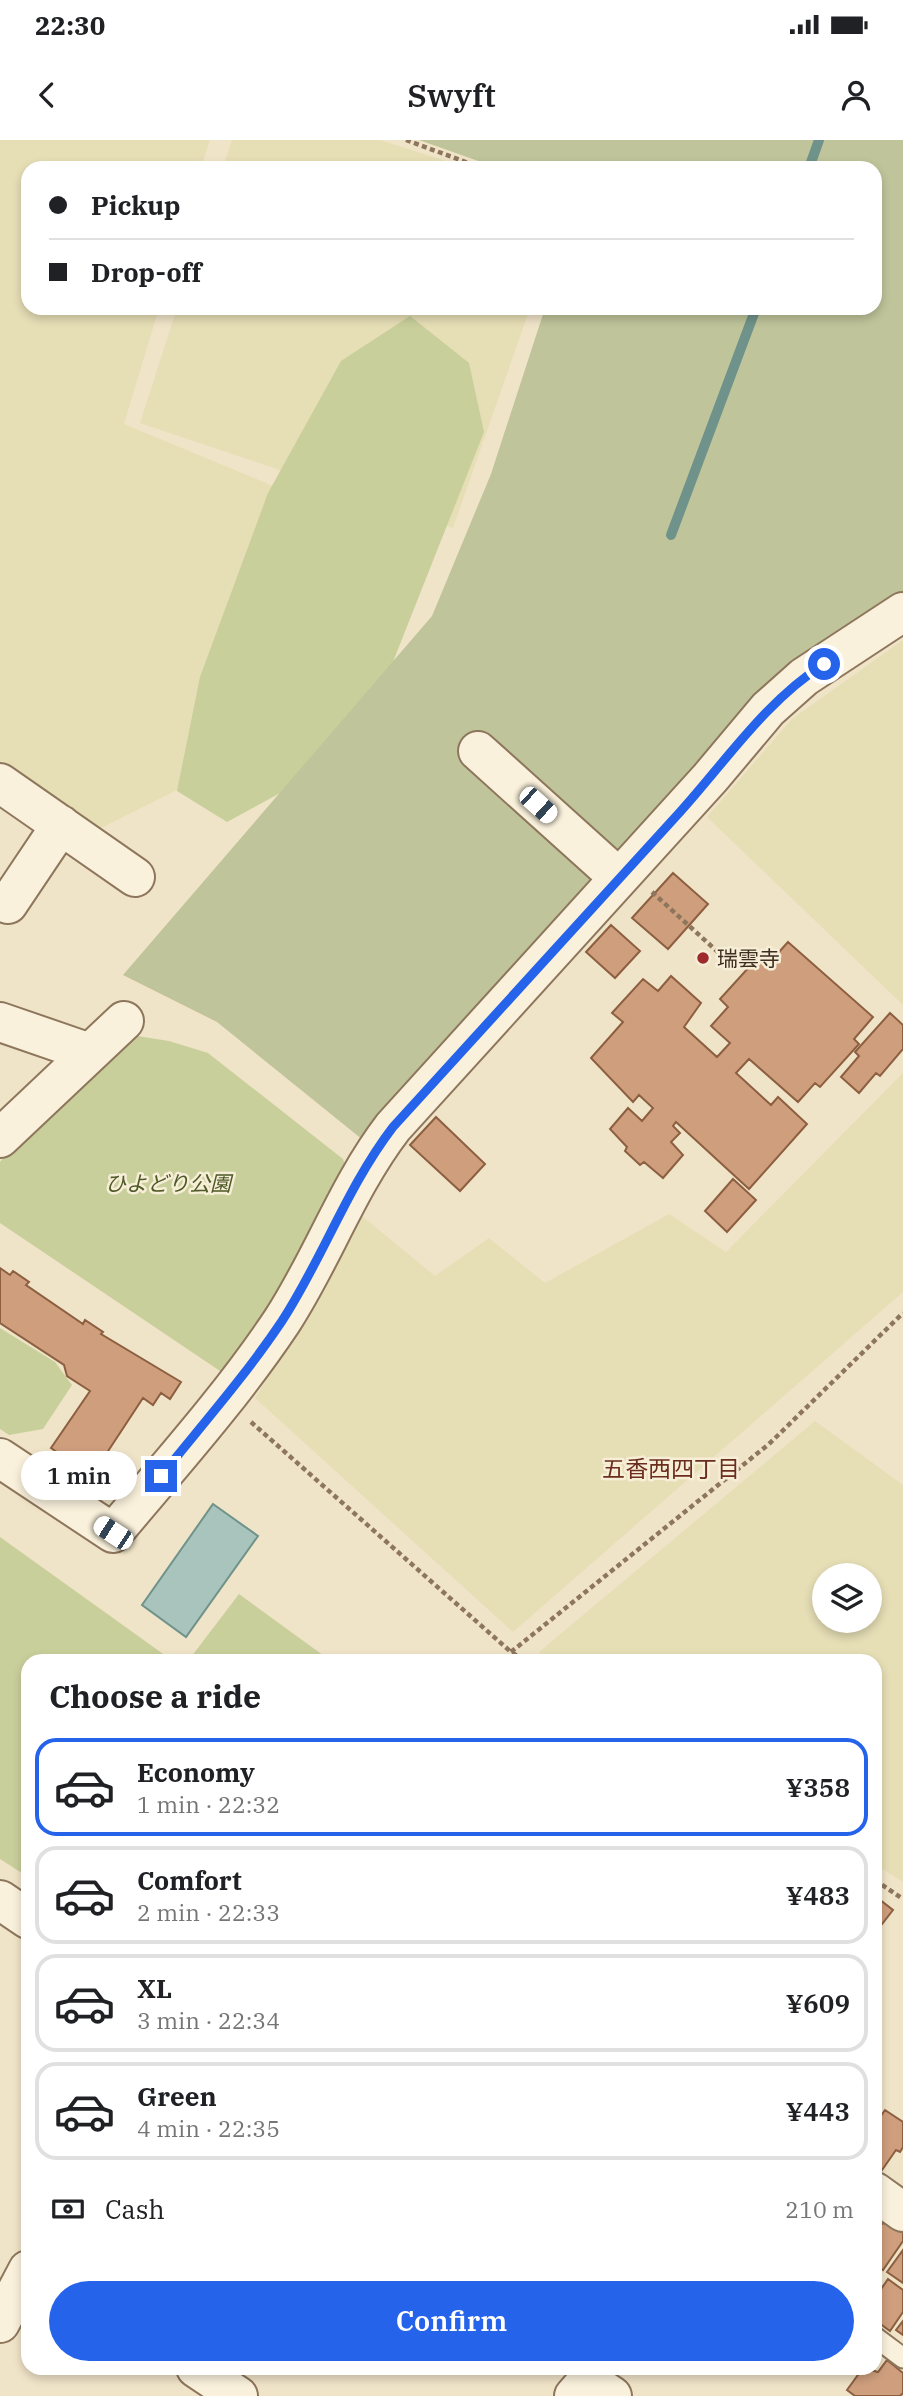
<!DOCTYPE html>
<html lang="en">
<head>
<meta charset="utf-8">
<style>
	:root { --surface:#fff; --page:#f6f6f6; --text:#202124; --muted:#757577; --line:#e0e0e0; --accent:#2563eb }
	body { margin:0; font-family:"IBM Plex Serif","Noto Sans JP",serif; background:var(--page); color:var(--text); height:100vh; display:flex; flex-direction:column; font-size:26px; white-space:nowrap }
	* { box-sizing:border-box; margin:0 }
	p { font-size:23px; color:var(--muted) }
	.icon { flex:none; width:38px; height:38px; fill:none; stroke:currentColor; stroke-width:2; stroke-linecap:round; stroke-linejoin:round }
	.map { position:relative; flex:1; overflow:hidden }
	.drawer { position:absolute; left:21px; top:1514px; width:861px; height:721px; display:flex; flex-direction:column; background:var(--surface); border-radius:21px; box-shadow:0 4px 10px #0003 }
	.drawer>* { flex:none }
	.guide { position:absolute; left:21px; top:21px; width:861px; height:154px; border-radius:21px; box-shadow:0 4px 10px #0003; display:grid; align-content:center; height:154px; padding:0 28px; background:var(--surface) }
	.tools { position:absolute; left:812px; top:1423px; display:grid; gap:14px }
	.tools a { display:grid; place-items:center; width:70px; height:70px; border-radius:50%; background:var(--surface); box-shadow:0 4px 10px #0003; font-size:35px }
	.end { position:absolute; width:32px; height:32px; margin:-16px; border:9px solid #2563eb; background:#fff; box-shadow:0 0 0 4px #fff }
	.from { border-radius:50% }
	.bubble { position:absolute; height:49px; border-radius:24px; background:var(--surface); box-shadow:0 4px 10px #0003; font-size:23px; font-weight:600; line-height:49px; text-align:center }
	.car { position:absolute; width:21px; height:42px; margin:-21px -10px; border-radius:9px; box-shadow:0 0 5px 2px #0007; background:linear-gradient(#fff 24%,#345 0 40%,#fff 0 76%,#345 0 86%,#fff 0) }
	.guide b { display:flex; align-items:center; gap:24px; height:66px; font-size:26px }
	.guide b+b { border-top:2px solid var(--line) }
	.guide i { width:18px; height:18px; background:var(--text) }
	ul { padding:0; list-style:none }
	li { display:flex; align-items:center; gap:21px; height:98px; margin:0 14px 10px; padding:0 14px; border:4px solid var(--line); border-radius:21px }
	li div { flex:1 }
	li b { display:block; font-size:26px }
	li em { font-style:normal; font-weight:600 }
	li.selected { border-color:var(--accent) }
	li>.icon { width:63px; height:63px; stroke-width:1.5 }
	h2 { padding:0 28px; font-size:32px; line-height:84px }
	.pay { display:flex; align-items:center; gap:18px; height:77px; padding:0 28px; font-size:26px }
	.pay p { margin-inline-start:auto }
	.action { display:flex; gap:14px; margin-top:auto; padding:14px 28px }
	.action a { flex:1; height:80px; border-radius:42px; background:var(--accent); color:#fff; font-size:28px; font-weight:600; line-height:80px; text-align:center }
	.status { display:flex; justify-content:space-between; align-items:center; height:49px; padding:0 35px; background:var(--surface); direction:ltr }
	.status svg { height:19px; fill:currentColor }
	header { display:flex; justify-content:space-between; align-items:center; height:91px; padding:0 28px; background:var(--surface); font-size:32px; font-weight:600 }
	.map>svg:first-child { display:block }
	.farmland { fill:#e6deb5; fill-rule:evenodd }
	.green { fill:#c9cf9b }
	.cemetery { fill:#bfc49a }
	.water { fill:#a9c4bc; stroke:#6f938a; stroke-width:2 }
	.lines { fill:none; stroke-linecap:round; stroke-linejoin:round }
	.stream { stroke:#6f938a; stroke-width:10 }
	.building { fill:#cf9f7d; stroke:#8d5f41; stroke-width:2 }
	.lane-casing { stroke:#8d765c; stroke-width:23 }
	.street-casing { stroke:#8d765c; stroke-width:42 }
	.path { stroke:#8d765c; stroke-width:4.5; stroke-dasharray:5 3.5; stroke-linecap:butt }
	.lane { stroke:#faf1dc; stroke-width:19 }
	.street { stroke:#faf1dc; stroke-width:38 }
	.route { stroke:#2563eb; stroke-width:9 }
	.poi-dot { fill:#9e2a2b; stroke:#f7eed8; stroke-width:2.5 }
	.labels { text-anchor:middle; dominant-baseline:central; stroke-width:5; stroke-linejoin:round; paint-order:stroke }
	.poi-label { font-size:21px; fill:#3d2e20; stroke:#f7eed8; text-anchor:start }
	.park-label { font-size:21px; font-style:italic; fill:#4d5a26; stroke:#f7eed8 }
	.neighbourhood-label { font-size:23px; fill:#6b2e1e; stroke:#f7eed8 }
</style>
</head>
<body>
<div class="status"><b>22:30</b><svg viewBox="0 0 49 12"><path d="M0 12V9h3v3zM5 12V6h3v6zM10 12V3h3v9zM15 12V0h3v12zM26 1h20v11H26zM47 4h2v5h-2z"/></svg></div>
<header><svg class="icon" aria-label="back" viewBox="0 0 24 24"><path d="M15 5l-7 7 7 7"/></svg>Swyft<svg class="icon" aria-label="person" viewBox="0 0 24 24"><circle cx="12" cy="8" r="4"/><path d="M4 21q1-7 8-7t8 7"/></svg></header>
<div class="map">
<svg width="903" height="2256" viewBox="0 0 903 2256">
	<rect width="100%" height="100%" fill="#f0e4c8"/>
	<path class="farmland" d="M0,0h210l-9,28h-173v140h131l-35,116 154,64 -97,300 -86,43 -95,-69z
		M232,0h148l88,28h-245z
		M177,168h353l-77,220 -313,-105z
		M903,500v365l-196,-188 85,-98z
		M903,933v219l-390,340 -258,-234 56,-88 51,-94 73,60 54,-38 56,45 124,-69 57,38z
		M815,1281l88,64v397l-28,-18v-203h-322l-14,-9zM824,1435h46v45h-46z"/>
	<path class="green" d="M410,176l59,47 15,69 -97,245 -85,104 -75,41 -50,-31 23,-114 68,-184 73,-132z
		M131,895l38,6 39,12 135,106 3,9 -63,125 -60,80 -223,-150v-61l27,-33z
		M0,1188l55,34 17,23 -29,44 -34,6 -9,-6z
		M0,1397l173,124h-145v216l-28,-18z
		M239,1454l92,67h-143z"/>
	<path class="cemetery" d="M419,0h484v458l-540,542 -146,-118 -94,-47 309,-359 59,-142 54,-166h330v-140h-377z"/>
	<path class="water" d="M213,1364l45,32 -72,101 -44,-32z"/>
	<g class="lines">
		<path class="stream" d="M809,28l10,-28
			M671,395l85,-227"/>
	</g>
	<path class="building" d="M673,733l35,31 -40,45 -36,-31z
		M611,785l29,26 -25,27 -29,-26z
		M788,802l85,75 -19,22 5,5 -39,43 -5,-4 -17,19 -49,-43 -13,14 35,32 7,-8 29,27 -58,65 -73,-67 -3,4 7,7 -9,9 12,13 -20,23 -19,-16 -4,3 -15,-14 2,-4 -17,-18 18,-21 14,13 11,-13 -14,-13 -6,7 -42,-44 32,-36 -11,-9 31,-34 15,12 13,-15 30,27 -17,24 33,30 13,-14 -19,-17 17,-19 -8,-8 41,-45 9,8z
		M890,873l13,12v24l-23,27 -4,-3 -17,20 -18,-16 18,-21 -4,-4z
		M436,977l49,47 -25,27 -50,-46z
		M733,1039l23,21 -29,32 -22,-21z
		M0,1128l10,7 3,-4 16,11 -3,3 57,39 2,-4 18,12 -2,2 80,48 -11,17 -9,-6 -8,12 -10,-7 -50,76 -3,-3 -2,3 -37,-26 39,-57 -23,-15 -3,-11 -64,-42z
		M875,1756l18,14 -18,23z
		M885,1970l18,12v25l-3,5 -4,-2 -16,23 -5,-3v-46z
		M884,2083l19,8v10l-20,29 -8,-6v-36z
		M903,2110v33l-16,-11z
		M888,2139l15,11v22l-13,19 -15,-11v-27l2,2z
		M903,2181v14l-7,-5z
		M887,2220l16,13v20l-3,3h-45l-8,-6 16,-22 15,4z"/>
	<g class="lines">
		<g class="lane-casing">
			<path id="lane" d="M875,2197l28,21"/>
		</g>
		<g class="street-casing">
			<path id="street" d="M478,611l141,127
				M0,643l135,94
				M0,761l8,3 53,-79
				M0,882l90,31
				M0,998l124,-117
				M0,1318l113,75c58,-69 119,-137 169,-212 41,-63 65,-134 111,-194l317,-349 58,-69 36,-32 99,-65
				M0,1760l28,19
				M875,2052l28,20
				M0,2183l28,-53
				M196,2228l42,28
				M574,2256l14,-16 24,16"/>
		</g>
		<path class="path" d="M406,0l76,28
			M652,752l79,72
			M251,1282l260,230 14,9
			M511,1512l258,-208 134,-131
			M875,1740l28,19"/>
		<use href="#lane" class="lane"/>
		<use href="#street" class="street"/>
	</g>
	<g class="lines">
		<path class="route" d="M161,1336c41,-51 85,-101 121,-155 41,-63 65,-134 111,-194 95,-105 191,-210 287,-315 46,-51 86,-111 144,-148"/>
	</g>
	<circle class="poi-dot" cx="703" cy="818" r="7"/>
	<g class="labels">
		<g class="poi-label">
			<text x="717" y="818">瑞雲寺</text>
		</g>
		<g class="park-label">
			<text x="168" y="1043">ひよどり公園</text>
		</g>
		<g class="neighbourhood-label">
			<text x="671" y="1328">五香西四丁目</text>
		</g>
	</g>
</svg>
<div class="tools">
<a><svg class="icon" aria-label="layers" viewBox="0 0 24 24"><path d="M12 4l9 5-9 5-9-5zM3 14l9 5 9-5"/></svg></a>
</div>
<i class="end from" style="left:824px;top:524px"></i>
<i class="end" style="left:161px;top:1336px"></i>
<div class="bubble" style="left:21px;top:1311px;width:116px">1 min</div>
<i class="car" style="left:538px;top:665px;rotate:132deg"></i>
<i class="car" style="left:113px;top:1393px;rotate:303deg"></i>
<div class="guide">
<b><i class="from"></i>Pickup</b>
<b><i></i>Drop-off</b>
</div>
<section class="drawer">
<h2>Choose a ride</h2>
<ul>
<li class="selected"><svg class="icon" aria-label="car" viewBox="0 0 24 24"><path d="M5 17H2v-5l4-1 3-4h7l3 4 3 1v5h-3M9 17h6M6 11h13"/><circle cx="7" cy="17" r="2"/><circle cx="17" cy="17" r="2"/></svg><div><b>Economy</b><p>1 min · 22:32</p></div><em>¥358</em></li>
<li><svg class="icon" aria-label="car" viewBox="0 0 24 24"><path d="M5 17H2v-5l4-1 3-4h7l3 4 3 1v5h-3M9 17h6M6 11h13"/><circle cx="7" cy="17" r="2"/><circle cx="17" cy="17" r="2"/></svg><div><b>Comfort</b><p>2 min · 22:33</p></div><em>¥483</em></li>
<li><svg class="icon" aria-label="car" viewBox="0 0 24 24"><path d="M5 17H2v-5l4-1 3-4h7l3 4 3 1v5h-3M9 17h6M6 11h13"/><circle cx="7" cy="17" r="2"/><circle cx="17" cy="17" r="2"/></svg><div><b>XL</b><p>3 min · 22:34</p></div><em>¥609</em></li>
<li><svg class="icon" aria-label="car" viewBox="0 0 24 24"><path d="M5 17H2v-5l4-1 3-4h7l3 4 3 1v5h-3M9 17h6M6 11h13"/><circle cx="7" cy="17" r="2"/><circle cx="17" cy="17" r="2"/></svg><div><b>Green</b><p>4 min · 22:35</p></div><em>¥443</em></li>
</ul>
<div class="pay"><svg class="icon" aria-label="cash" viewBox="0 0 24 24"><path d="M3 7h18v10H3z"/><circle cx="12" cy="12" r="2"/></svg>Cash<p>210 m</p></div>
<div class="action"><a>Confirm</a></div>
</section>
</div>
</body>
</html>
